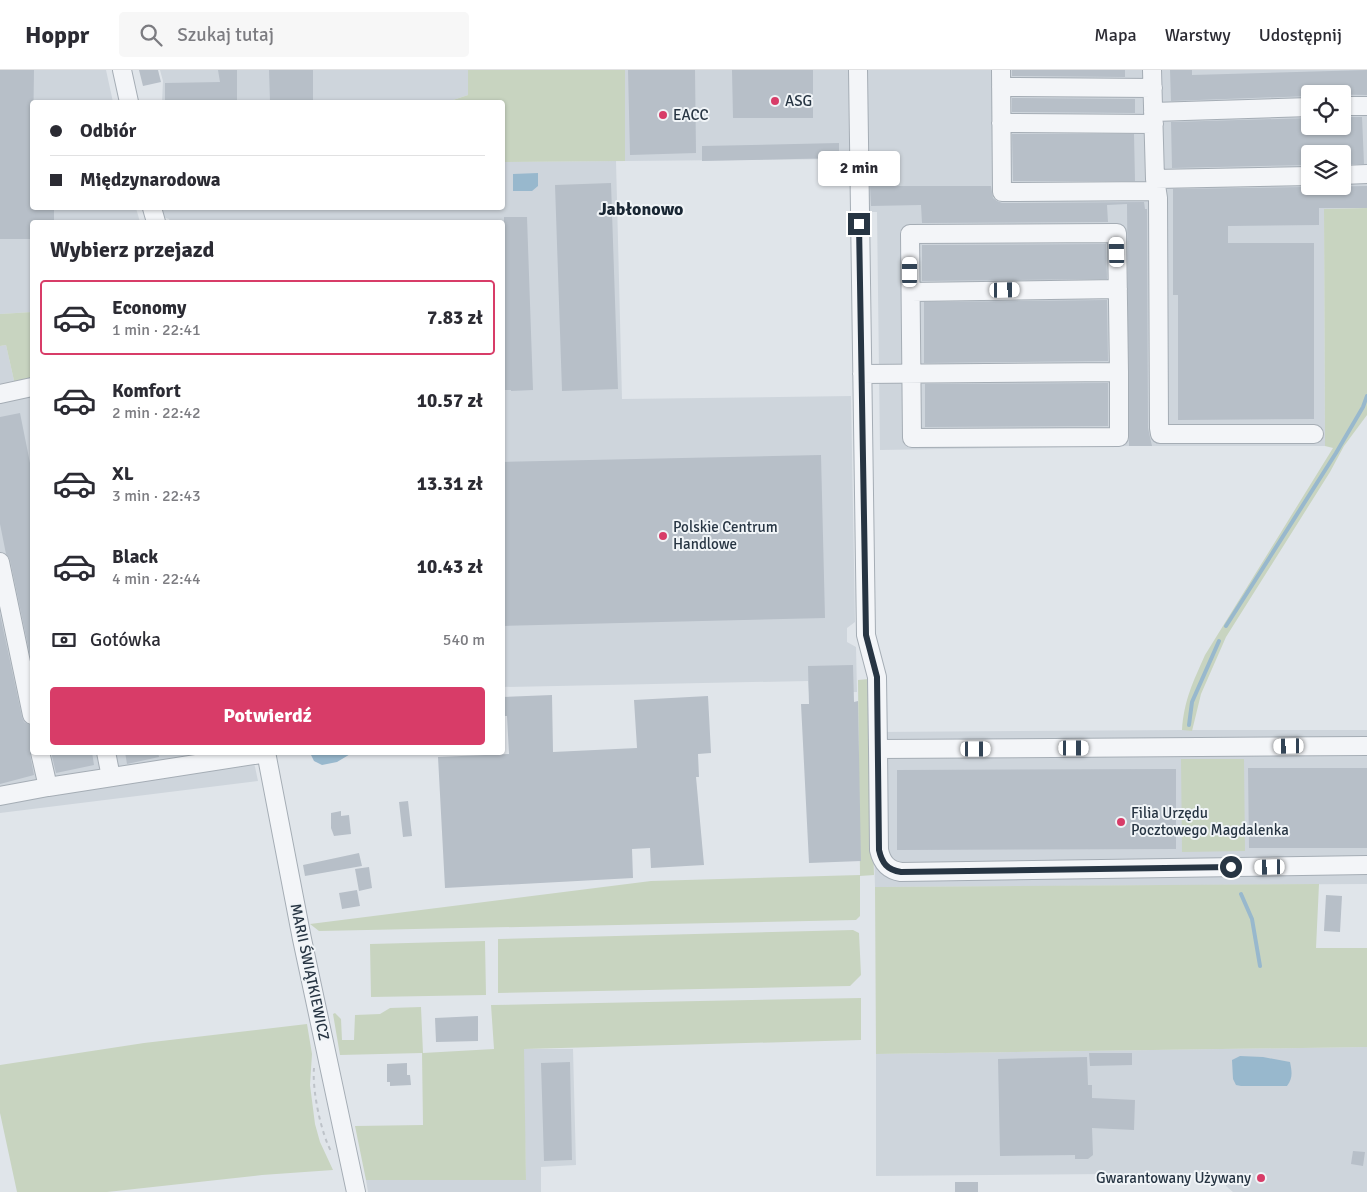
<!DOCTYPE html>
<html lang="pl">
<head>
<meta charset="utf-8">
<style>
	:root { --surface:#fff; --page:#f7f7f7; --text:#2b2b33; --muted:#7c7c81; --line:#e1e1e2; --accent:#d83c68 }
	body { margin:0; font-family:Signika,sans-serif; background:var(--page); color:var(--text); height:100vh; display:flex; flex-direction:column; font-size:19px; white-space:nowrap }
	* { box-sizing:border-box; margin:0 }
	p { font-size:16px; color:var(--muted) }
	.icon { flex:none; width:28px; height:28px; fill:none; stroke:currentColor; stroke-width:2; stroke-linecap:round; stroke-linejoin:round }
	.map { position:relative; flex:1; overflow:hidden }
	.panel { position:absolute; left:30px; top:150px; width:475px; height:535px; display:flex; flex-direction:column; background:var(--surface); border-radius:5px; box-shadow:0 1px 4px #0004 }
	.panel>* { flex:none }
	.top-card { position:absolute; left:30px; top:30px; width:475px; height:110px; border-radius:5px; box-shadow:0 1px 4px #0004; display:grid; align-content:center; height:110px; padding:0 20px; background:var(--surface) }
	.buttons { position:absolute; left:1301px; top:15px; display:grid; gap:10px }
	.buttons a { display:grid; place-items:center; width:50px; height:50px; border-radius:5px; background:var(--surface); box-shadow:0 1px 4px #0004; font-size:25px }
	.end { position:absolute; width:22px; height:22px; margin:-11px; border:6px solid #273543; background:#fff; box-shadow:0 0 0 2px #fff }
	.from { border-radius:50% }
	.bubble { position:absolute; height:35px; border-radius:5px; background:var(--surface); box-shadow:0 1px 4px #0004; font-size:16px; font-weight:700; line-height:35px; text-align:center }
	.car { position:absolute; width:15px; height:30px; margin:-15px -8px; border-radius:6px; box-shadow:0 0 4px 1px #0007; background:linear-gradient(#fff 24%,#345 0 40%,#fff 0 76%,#345 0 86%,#fff 0) }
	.top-card b { display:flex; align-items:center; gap:18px; height:48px; font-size:19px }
	.top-card b+b { border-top:1px solid var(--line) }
	.top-card i { width:12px; height:12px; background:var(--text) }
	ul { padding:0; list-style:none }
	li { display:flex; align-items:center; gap:15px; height:75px; margin:0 10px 8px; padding:0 10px; border:2px solid transparent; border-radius:5px }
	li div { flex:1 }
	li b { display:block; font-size:19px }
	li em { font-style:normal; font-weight:700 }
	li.active { border-color:var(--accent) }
	li>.icon { width:45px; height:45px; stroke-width:1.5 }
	h2 { padding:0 20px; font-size:22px; line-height:60px }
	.pay { display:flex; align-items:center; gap:12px; height:55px; padding:0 20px; font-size:19px }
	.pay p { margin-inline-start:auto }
	.primary-button { display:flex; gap:10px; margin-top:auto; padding:10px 20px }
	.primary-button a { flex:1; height:58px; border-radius:5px; background:var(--accent); color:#fff; font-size:20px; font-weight:700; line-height:58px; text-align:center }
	header { display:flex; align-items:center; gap:30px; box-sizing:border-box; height:70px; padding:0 25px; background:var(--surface); border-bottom:1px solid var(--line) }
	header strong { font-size:24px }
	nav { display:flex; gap:28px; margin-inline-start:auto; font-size:18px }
	.search { width:350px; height:45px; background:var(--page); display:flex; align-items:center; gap:12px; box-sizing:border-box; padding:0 18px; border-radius:5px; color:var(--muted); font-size:19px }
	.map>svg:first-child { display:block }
	.built { fill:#ced5dc; fill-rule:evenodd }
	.green { fill:#c8d4c0 }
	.water { fill:#98b8cd }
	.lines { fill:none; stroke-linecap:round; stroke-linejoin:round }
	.stream { stroke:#98b8cd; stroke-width:4 }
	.building { fill:#b7bfc8 }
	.minor-casing { stroke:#a5adb5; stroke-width:20 }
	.path { stroke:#bec3c9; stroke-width:2; stroke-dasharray:4 4; stroke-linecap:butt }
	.minor { stroke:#f3f5f8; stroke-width:18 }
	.route { stroke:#273543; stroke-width:6 }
	.poi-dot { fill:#d83c68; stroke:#f0f4f7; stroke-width:2 }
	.labels { text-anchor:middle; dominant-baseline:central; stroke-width:4; stroke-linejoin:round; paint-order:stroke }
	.poi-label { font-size:15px; fill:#273543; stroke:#f0f4f7; text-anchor:start }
	.street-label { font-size:15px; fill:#273543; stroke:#f0f4f7 }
	.quarter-label { font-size:18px; font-weight:bold; fill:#192633; stroke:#f0f4f7 }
</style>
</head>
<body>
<header>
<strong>Hoppr</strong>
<div class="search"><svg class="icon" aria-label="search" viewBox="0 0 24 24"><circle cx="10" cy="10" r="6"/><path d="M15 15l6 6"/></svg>Szukaj tutaj</div>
<nav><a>Mapa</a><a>Warstwy</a><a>Udostępnij</a></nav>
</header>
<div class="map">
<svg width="1367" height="1122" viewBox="0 0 1367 1122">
	<rect width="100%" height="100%" fill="#e0e5ea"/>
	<path class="built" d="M0,0h106l7,32h-81v106h104l4,14h-108v90l-32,2z
		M160,0h308v25l-15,5 -4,2h-287l1,-21z
		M625,0h225l1,89 -226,2z
		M864,0h503v138l-43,1 1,237h-195l-250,4 -3,-238h-13zM1310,24h32v32h-32zM1310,84h32v32h-32z
		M616,91l6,238 229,-3 4,226 -8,6v14l9,5 1,45 -48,1 -1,-12 -305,6 -1,-465h-332l-1,-3 -6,-2 -1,-9h340l1,-46z
		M6,275l9,40 17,-3v370l220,1 6,28 -258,32v-467z
		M1182,660h185v154l-492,3 -4,-153 7,-2z
		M1367,977v145h-134l-7,-6v-13l-350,3v-122z
		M523,979h50l3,116 -35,2v25h-173l-2,-12h160z"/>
	<path class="green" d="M468,0h157v91l-122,1 -1,-60h-53l4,-2 15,-5z
		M1367,138v207l-23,31 -14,26 -104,165 -25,57 -9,37 -10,-1c2,-30 11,-48 23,-75l128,-207 -8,-2 -1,-237z
		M32,242v70l-17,3 -9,-40 -6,1v-32z
		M869,609l5,196 -14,1v40l-4,4 -537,11 -9,-7 341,-43 209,-6 -2,-195z
		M1181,689h63l1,92 -63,1z
		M1319,814l-3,64h51v99l-491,7 -1,-167z
		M853,860l6,3 2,42 -11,11 -352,7v-54z
		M485,871l1,54 -115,2 -1,-53z
		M861,928v42l-337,9 2,131h-160l-11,-54 68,-1 -1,-72 -82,2 -7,-41 2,-1 6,6 1,21h12l1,-25 25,-1 10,-6 31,-1 2,46 71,-4 -3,-44z
		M307,954l5,30 -2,31 5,39 5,18 13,28 -71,5 -155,17h-90l-17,-79v-48l144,-22z"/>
	<path class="water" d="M538,103v13l-6,5h-19v-17z
		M310,683v-1l42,1 -15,9 -15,3 -8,-4z
		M1240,986l23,1 27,5c2,10 3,16 -3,24h-46l-5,-1 -3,-6 -1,-19z"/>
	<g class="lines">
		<path class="stream" d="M1226,556l110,-173 27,-46 4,-11
			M1189,655l3,-23 27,-61
			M1241,824l11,25 8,47"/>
	</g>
	<path class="building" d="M0,0h34l-2,138h22v14h-22v17h-32z
		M139,0h19l3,12 -18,4z
		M218,0h19v31l-72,1v-19l55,-1z
		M269,0h44v32h-43z
		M628,0h67l1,83 -66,2z
		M732,0h81v48h-80z
		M1012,0h113v7l-113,-1z
		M1170,0h22v5l175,-5v25l-57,-1v2l-139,5z
		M1012,28l123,1v14l-123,-1z
		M1342,47h20l2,47h-22v-10h-32v11l-138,3 -1,-46 139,-4v8h32z
		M1012,64h122l1,47h-122z
		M839,73v15l-137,3v-15z
		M611,113l7,206 -56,2 -7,-206z
		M870,116h121l2,12 4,3 5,2 142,-1 1,7h2l1,219 4,18h-23l-2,-242 -20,1 1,17 -186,1 -1,-18 -50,1z
		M1367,116v22h-48v17l-91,1v17h86v176l-136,1v-125h-5v-106z
		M504,147h23l6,173 -22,1v-1h-9v-164h2z
		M1106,174l1,35 -185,2v-36z
		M1107,230l1,61 -184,2v-61z
		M1108,313v43l-183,1v-43z
		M20,343l12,60v192l-22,-105 -4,-6 -6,-30v-107z
		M821,385l4,163 -323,8v-164z
		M0,544l22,103 2,5 6,3 2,20 -2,4v5l4,21 -34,9z
		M853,595l1,37 4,-1 3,160 -52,2 -8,-159h8l-1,-38z
		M552,625l1,57 84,-4 -3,-48 74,-4 3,57 -13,1 1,23h-3l8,88 -53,3 -1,-20 -18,1 1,29 -188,10 -7,-131 71,-3 -2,-38h-5v-19z
		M51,682h41l2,13 -38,8z
		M125,682h33l1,5 -32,7z
		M1248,698h119v80h-118z
		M1176,699v80l-279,1v-80z
		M408,731l4,35 -9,1 -4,-35z
		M341,741v5l8,-1 2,19 -17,2 -3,-8v-15z
		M359,783l3,13 -57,10 -2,-11z
		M369,797l3,21 -13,3 -4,-22z
		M357,820l3,16 -18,3 -3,-16z
		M1326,825l16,1 -2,36 -16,-1z
		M478,946v25l-42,1 -1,-24z
		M1089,983h43v12l-42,1z
		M1087,987l1,28h4v13l43,2 -1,30 -42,-2 1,27 -5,4h-13v-4l-75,1 -2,-97z
		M570,992l2,98 -28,1 -3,-98z
		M407,993v12h3l1,10 -21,1v-4h-3v-18z
		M1353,1081l12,1 -2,14 -12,-2z
		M955,1112h23v10h-23z"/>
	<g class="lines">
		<g class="minor-casing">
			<path id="minor" d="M122,0l7,32
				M858,0l8,565 11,42 1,72 489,-3
				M1001,0l1,122 155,-1
				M1152,0l3,109 3,19 1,230 1,6h154
				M1001,17l152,1
				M1342,36h25
				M1153,42l157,-5
				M1001,53l153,1
				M1342,105l25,-1
				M1155,109l155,-3
				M152,138l4,14
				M911,222l207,-3
				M862,304l257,-2v65l-207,1 -2,-204 207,-1 2,139
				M0,324l32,-7
				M0,492l32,153
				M878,679l1,101c3,13 9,20 22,22l466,-7
				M106,682l5,25
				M266,682l36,187 54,253
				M48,717l219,-34
				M0,726l48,-9 -8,-35"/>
		</g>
		<path class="path" d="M314,998c-2,22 7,66 18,85"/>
		<use href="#minor" class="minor"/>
	</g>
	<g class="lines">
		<path class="route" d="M859,154l7,411 11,42 2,173c3,13 8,20 22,22l330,-5"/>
	</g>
	<g class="poi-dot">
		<circle cx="775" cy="31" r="5"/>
		<circle cx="663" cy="45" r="5"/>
		<circle cx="663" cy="466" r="5"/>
		<circle cx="1121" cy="752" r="5"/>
		<circle cx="1261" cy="1108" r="5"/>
	</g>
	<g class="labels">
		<g class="poi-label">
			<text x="785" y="31">ASG</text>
			<text x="673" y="45">EACC</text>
			<text x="673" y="457">Polskie Centrum<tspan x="673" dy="17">Handlowe</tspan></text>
			<text x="1131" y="743">Filia Urzędu<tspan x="1131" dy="17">Pocztowego Magdalenka</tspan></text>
			<text x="1251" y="1108" text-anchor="end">Gwarantowany Używany</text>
		</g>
		<g class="street-label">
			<text transform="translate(310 902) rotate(78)">MARII ŚWIĄTKIEWICZ</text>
		</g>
		<g class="quarter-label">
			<text x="641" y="139">Jabłonowo</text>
		</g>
	</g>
</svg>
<div class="buttons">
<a><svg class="icon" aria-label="locate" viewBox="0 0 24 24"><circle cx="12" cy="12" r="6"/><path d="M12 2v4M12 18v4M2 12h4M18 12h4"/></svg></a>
<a><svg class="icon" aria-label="layers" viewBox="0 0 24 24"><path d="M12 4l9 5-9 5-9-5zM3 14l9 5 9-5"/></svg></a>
</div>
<i class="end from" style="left:1231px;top:797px"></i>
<i class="end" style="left:859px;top:154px"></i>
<div class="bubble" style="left:818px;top:81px;width:82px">2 min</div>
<i class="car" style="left:1117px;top:182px;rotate:359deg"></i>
<i class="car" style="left:910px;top:202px;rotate:0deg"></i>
<i class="car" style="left:1005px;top:220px;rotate:89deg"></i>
<i class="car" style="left:1289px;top:676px;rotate:269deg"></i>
<i class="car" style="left:1074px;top:678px;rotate:90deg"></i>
<i class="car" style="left:976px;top:679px;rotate:90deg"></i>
<i class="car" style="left:1270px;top:797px;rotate:269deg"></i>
<div class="top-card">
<b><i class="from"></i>Odbiór</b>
<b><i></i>Międzynarodowa</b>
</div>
<section class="panel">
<h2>Wybierz przejazd</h2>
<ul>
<li class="active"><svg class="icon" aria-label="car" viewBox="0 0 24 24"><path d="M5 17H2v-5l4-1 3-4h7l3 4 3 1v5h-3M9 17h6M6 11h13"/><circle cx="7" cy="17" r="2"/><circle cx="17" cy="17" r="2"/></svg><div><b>Economy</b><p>1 min · 22:41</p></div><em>7.83 zł</em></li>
<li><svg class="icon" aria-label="car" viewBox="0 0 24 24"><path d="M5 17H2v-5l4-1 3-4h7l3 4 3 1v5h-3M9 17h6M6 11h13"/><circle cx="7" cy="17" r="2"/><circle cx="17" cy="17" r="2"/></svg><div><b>Komfort</b><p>2 min · 22:42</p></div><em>10.57 zł</em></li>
<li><svg class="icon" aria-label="car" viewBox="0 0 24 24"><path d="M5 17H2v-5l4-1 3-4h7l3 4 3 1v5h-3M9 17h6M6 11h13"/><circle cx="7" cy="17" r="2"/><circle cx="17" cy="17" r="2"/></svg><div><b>XL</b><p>3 min · 22:43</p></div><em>13.31 zł</em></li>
<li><svg class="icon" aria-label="car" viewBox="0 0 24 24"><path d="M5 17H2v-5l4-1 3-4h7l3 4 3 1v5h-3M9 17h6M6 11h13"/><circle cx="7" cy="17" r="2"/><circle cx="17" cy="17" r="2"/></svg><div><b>Black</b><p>4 min · 22:44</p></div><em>10.43 zł</em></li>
</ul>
<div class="pay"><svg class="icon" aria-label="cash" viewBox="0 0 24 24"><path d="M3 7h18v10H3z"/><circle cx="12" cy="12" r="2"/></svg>Gotówka<p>540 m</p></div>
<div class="primary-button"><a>Potwierdź</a></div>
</section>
</div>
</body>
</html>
